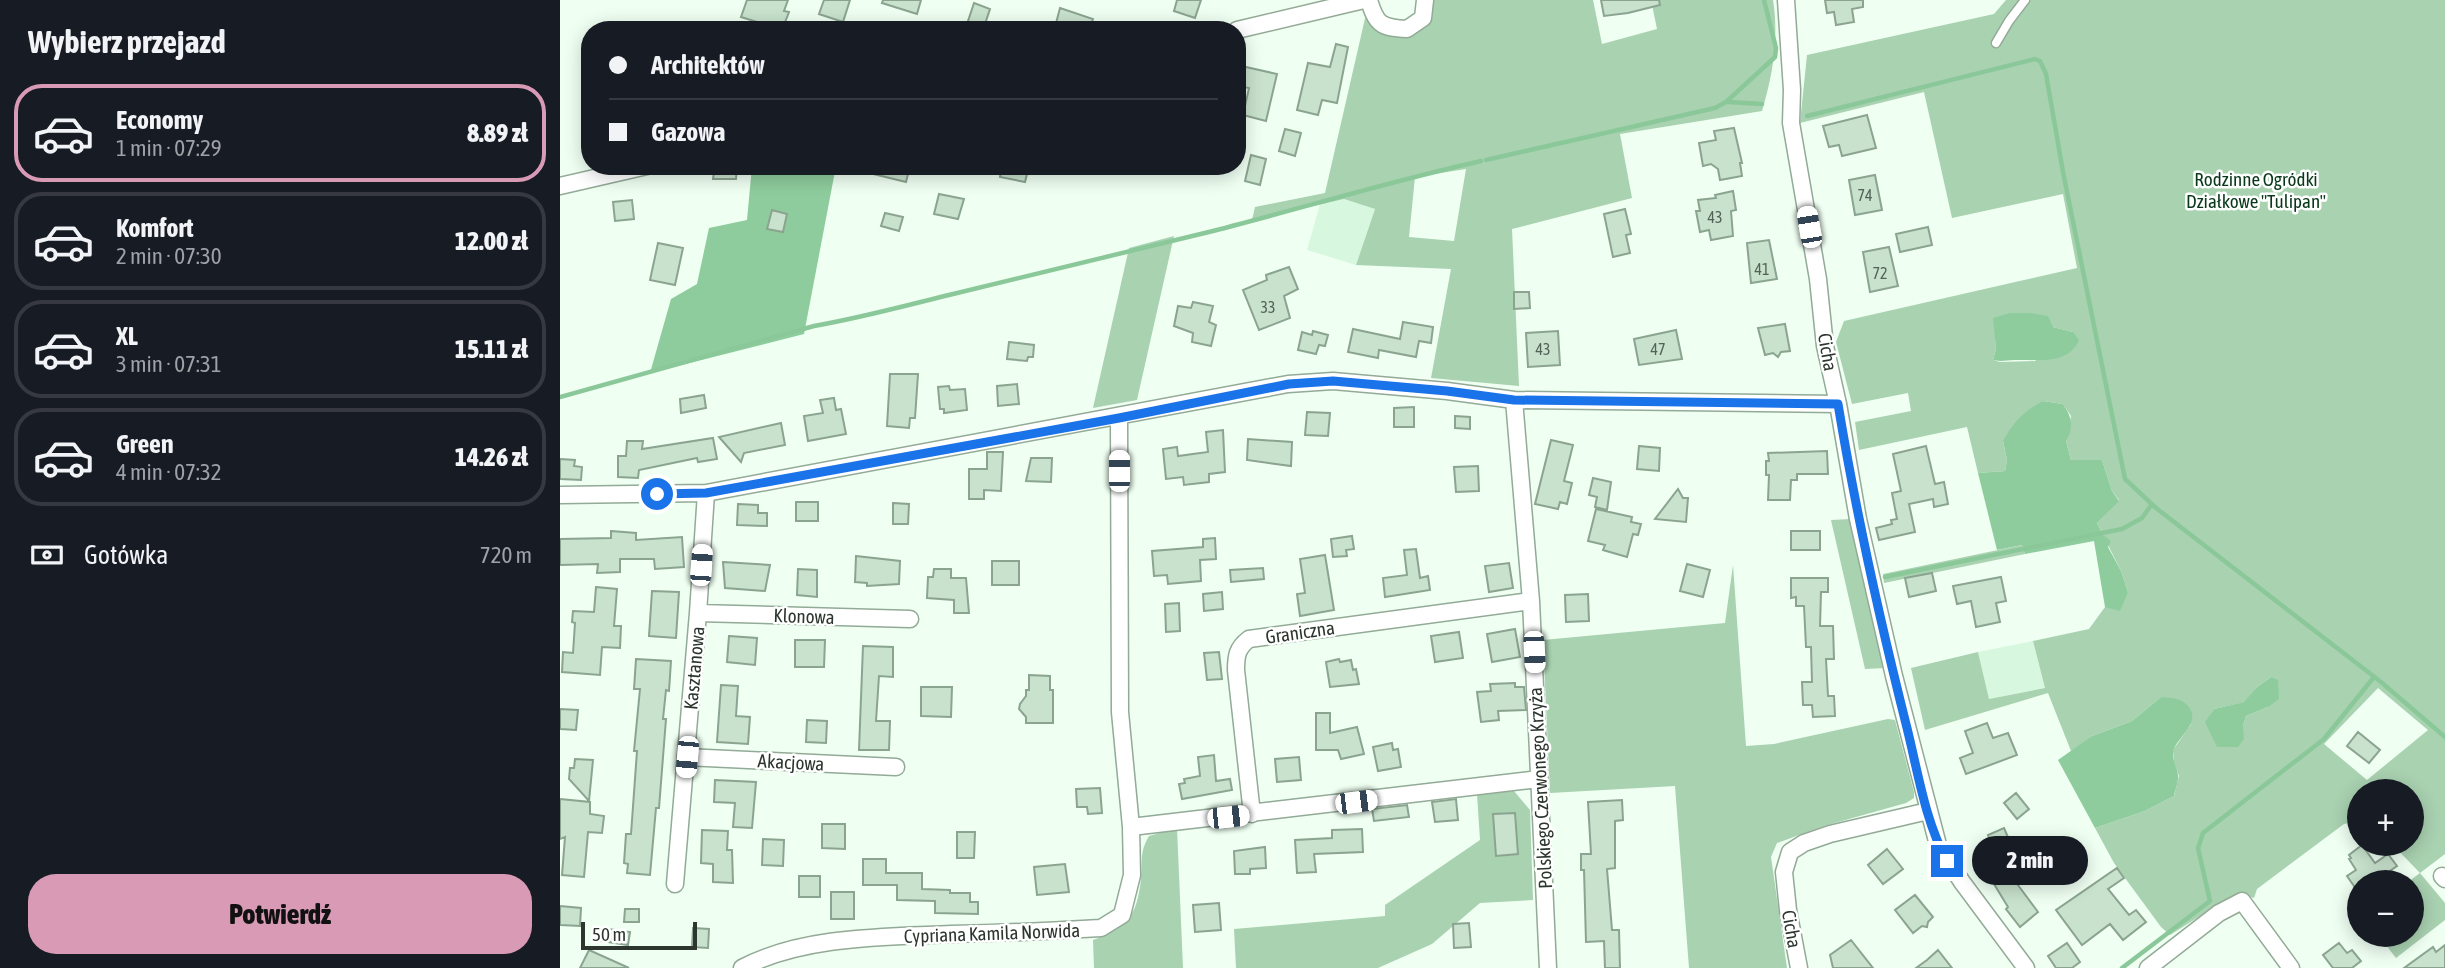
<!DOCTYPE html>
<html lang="pl">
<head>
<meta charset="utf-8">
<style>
	:root { --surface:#171b24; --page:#242831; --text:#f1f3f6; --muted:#9ea1a6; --line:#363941; --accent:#d89ab5 }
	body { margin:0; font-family:"Asap Condensed",sans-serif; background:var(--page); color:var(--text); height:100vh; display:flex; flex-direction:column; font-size:26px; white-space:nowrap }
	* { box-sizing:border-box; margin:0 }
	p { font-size:23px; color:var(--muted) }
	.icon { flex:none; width:38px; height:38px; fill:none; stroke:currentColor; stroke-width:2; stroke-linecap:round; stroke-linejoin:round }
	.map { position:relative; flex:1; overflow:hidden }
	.drawer { display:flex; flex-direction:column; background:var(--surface); width:560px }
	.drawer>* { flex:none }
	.top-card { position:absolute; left:21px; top:21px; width:665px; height:154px; border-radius:28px; box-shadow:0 4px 18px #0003; display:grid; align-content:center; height:154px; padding:0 28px; background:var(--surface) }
	.buttons { position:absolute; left:1787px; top:779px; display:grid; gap:14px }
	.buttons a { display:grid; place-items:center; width:77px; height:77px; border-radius:50%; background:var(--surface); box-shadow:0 4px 18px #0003; font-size:35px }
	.scale { position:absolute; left:21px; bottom:18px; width:116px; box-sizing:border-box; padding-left:7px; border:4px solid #2c362e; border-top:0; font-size:19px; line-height:24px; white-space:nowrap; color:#2c362e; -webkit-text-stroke:5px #fff; paint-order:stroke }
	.end { position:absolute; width:32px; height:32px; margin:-16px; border:9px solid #1a73e8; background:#fff; box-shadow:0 0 0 4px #fff }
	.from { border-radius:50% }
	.bubble { position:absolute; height:49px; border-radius:24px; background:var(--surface); box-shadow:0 4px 18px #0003; font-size:23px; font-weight:800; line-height:49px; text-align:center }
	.car { position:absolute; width:21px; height:42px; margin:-21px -10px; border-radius:9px; box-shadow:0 0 5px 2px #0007; background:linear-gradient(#fff 24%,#345 0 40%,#fff 0 76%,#345 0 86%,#fff 0) }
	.top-card b { display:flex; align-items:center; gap:24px; height:66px; font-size:26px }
	.top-card b+b { border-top:2px solid var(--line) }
	.top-card i { width:18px; height:18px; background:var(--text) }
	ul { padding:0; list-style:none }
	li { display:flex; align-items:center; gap:21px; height:98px; margin:0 14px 10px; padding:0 14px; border:4px solid var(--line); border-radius:28px }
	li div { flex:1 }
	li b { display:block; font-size:26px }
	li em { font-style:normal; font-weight:800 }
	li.on { border-color:var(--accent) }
	li>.icon { width:63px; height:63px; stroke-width:1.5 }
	h2 { padding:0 28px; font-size:32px; line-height:84px }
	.pay { display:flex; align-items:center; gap:18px; height:77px; padding:0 28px; font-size:26px }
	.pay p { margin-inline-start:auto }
	.primary-button { display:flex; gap:14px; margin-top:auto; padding:14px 28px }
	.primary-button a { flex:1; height:80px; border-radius:28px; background:var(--accent); color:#111; font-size:28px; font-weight:800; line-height:80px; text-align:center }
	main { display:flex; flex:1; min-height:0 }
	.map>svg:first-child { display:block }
	.built { fill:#d7f8de }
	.green { fill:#a9d2b1; fill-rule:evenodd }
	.forest { fill:#8ecc9d }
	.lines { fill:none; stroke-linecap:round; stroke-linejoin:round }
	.stream { stroke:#8bc899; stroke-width:4.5 }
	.building { fill:#c8e2cd; stroke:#8ba490; stroke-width:2 }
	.lane-casing { stroke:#92aa96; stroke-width:11 }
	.street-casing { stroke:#92aa96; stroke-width:19 }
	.lane { stroke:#fff; stroke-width:8 }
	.street { stroke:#fff; stroke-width:16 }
	.route { stroke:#1a73e8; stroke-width:9 }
	.labels { text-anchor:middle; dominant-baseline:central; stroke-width:5; stroke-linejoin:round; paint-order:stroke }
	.number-label { font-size:16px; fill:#536156 }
	.park-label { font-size:19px; fill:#08381a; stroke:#fff }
	.street-label { font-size:19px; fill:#2c362e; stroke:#fff }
</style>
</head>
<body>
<main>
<section class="drawer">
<h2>Wybierz przejazd</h2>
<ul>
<li class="on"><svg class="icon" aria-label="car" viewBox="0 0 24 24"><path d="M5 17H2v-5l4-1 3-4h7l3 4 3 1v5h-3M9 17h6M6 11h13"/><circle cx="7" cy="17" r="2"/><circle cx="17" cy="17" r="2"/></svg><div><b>Economy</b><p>1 min · 07:29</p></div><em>8.89 zł</em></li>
<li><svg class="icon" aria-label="car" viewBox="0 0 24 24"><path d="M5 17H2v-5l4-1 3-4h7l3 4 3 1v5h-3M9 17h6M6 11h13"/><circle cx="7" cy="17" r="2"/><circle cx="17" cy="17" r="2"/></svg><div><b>Komfort</b><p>2 min · 07:30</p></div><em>12.00 zł</em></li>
<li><svg class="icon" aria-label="car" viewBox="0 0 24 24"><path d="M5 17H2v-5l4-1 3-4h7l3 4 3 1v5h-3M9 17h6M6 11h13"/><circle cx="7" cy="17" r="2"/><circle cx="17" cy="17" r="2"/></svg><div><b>XL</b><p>3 min · 07:31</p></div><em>15.11 zł</em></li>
<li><svg class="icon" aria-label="car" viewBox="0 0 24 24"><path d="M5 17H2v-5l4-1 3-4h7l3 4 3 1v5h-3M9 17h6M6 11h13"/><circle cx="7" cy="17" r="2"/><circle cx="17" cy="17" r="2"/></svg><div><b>Green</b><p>4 min · 07:32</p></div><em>14.26 zł</em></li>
</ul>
<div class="pay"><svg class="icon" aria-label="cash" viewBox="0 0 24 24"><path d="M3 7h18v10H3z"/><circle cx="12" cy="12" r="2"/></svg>Gotówka<p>720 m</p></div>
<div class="primary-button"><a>Potwierdź</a></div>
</section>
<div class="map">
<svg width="1885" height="968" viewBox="0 0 1885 968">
	<rect width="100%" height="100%" fill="#effff2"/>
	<path class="built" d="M784,199l31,10 -19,56 -49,-15 13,-46z
		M1473,641l12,47 -56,11 -11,-47z"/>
	<path class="green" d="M871,0h162l9,44 55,-15 -6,-29h122c6,37 0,75 -11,111l-142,23 12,64 -120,31 7,157 -88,-8 20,-109 -95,-4 19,-56 -31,-10 -92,21 3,-13 70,-14 41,-179 2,7 17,12h27zM906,169l-12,72 -45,-4 6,-60z
		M1446,0h439v854l-25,19 25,30v17l-49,38 -18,-23 34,-1v-52h-4l12,-9 -28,-29h20v-53h-53v30l-15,3 -87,65 -3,9 -14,-4 -16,7 -54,34 -9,-8 -47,-64 -19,-35 50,-17 29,-15 5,-20 -5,-14 -1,-12 18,-26 -30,-27 -29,24 -40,15 -14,12 -7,3 -23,-58 -123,37 -14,-62 67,-16 11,47 56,-11 -12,-47 56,-12 16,-22h6l17,-15 -7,-21 -24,-48 22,-23 -7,-9 -10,-31h-31l-5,-19 5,-25 -8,-12 -20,-3 -40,40 4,19 -2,11 -27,2 -11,-46 -108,23 -4,-28 56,-11 -3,-18 -56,11 -16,-62 8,-21 233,-53 -14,-74 -111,24 -28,-126 -124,31 7,-68 187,-41zM1434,318l59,9 20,5 -38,29 -35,1 -7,-2 3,-11zM1711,677l-3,30 -22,9 -3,10 -30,10 -7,-14 8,-13 31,-7 12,-15zM1818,688l50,42 -61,50 -43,-36z
		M614,236l-37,164 -44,8 36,-160z
		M1291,519l34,149 -20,1 -34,-149z
		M1462,545l3,9 -141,29 -1,-9z
		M1173,565l13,181 28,-2 114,-25 7,1 19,72v6l-8,5 -82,23 -47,17 -6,14 16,111h-98l-14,-182 -125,7 -7,-153 182,-17z
		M954,791l16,19 3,90 -53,3 -48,41 -54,24h-142l-2,-39 151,-13v-11l95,-65 -3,-46z
		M617,828l6,140h-89l-1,-28c34,-12 44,-24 48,-61 2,-19 -2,-26 8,-43z"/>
	<path class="forest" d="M192,166h84l-32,168 -154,39 21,-74 26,-15 12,-56 38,-8z
		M1450,313h21l17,3 5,11 20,5 6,8c-11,26 -42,19 -64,20 -9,0 -14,2 -22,0l3,-11 -3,-31z
		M1483,401l20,3c9,13 11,23 3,37l5,19h31l10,31 7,10 -22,22 6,12 8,6 -3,6 13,24 7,21 -8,19 -15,-4 -11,-66 -69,13 -3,-9 -25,5 -19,-77 27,-2 2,-11 -4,-19c10,-19 21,-30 40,-40z
		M1711,677l7,3 1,19 -11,8 -22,9 -3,10 1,13 -6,8h-21l-12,-25 9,-13 30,-7 13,-15z
		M1601,697c11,1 23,1 29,12 10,16 -15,29 -17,44 0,9 4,14 5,22 1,6 -3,15 -4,21l-29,15 -50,17 -37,-68 34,-24 40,-15z"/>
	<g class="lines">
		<path class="stream" d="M1168,102l34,2
			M1247,116l228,-57 5,2 6,13 17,98 62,307 31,29 225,174 64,55
			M926,160l229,-52 11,-6 49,-45 1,-9 -12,-48
			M0,397l254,-71c46,-8 90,-20 135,-31 88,-21 176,-42 264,-64 90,-23 178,-50 268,-70
			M1325,577l237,-48 20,-11 10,-14
			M1562,968l88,-67 -12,-53 5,-15 121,-94 50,-62"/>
	</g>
	<path class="building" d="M187,0h41l-4,11 5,1 -7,18h-19l1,-6 -23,-7z
		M264,0h26l-7,22 -24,-8z
		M323,0h38l-4,14 -35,-11z
		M617,0h24l-6,18 -21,-7z
		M1041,0h58l1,5 -32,8 -24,3z
		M1265,0h38v7l-11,2 2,13 -18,3 -2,-13 -7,1z
		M414,3l16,6 -7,21h-18z
		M500,8l33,11 -4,11h-25l-9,-3z
		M776,44l12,3 -11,56 -15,-3 -4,15 -21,-5 11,-47 22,4z
		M677,65l40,9 -11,47 -23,-6 6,-27 -12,-2z
		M1307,115l9,33 -34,8 -3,-11 -10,2 -6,-21z
		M1174,128l8,35h-2l2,13 -22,4 -2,-11 -7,-5 -8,2 -4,-23 17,-3 -2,-9z
		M725,129l16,4 -6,23 -16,-5z
		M691,155l15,4 -6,26 -15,-4z
		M155,166l22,1 -1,12h-23z
		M302,166h48l-4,16 -45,-11z
		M442,166h27l-4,16 -25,-5z
		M1315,175l7,35 -27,5 -6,-35z
		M1173,191l3,19 -5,1 2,25 -22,4 -2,-10 -9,2 -4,-21h4l-2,-11 18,-2 -1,-3z
		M379,194l25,5 -6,20 -24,-5z
		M72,200l2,19 -19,2 -2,-19z
		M1065,209l6,25 -5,1 4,18 -17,4 -9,-43z
		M212,210l15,4 -4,18 -16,-3z
		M325,213l18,4 -4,14 -18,-5z
		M1368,227l4,18 -32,7 -4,-18z
		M1209,240l8,39 -26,4 -4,-40z
		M98,243l25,5 -8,37 -25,-5z
		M1329,247l9,39 -28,6 -7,-40z
		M729,267l9,22 -14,7 6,22 -31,12 -16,-40 24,-10 -1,-5z
		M954,292h15l1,16 -16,1z
		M633,302l20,4 -4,16 7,3 -5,21 -19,-4 1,-9 -19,-7 4,-20 13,2z
		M843,322l30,5 -2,16 -12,-2 -3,16 -37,-7 -1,8 -30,-6 5,-23 47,10z
		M1225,324l5,27 -9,1 -3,5 -5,-4 -8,2 -7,-27z
		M1116,330l6,29 -43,6 -5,-26z
		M753,331l15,4 -3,11 -6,-1 -3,9 -18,-4 4,-18 10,3z
		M998,331l2,34 -32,2 -2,-34z
		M449,342l25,3 -1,12h-5l-1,4 -20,-2z
		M330,374h28l-3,44h-5l-1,10 -22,-2z
		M457,384l2,20 -21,2 -1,-20z
		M389,386l1,4 15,-1 2,21 -23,3v-4h-4l-2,-22z
		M144,395l2,13 -25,5 -1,-14z
		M274,398l2,12 5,-1 5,25 -38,7 -4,-25 19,-3 -3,-13z
		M854,407v20h-20v-19z
		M747,412l23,1 -2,23 -23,-1z
		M895,416l15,1v12l-15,-1z
		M221,423l4,22 -41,8 -3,9 -22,-25z
		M663,430l2,42 -16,2v8l-25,3 -1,-8 -17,2 -3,-30 14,-2 1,9 30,-4 -2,-20z
		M153,438l4,21 -19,3 -1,-4 -58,12 -1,8 -20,-1v-21h8l1,-15h16l-1,8z
		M688,439l44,3 -1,24 -44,-6z
		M991,440l22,5 -9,36 8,2 -5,21 -7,-2 -2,7 -23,-5z
		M1079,446l21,2 -1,23 -22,-2z
		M1366,446l9,38 9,-2 4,22 -14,3 -1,-8 -24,5 6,28 -36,8 -3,-12 16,-4 -1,-4 6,-1 -5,-26 9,-2 -8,-37z
		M1267,451l1,23h-31v6h-6l-1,20h-22l1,-25h-3v-14h3l-1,-8z
		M427,452h16l-2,39 -17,-1v9h-15v-30h18z
		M471,458h21l-1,24 -25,-1z
		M0,459l15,1 -1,6 8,1 -1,13 -21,-1z
		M918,466l1,25 -23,1 -2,-25z
		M1033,478l18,4 -4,28 -12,-3 2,-10 -8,-2z
		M1118,489l5,9h5l-2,24 -31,-3z
		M236,502h22v19h-22z
		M333,503l16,1 -1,20h-15z
		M178,504l20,1v8h9v13l-30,-1z
		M1036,509l36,8 -1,5 10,2 -3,11 -5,-1 -6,23 -24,-7 2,-5 -17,-4z
		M51,531l25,2v7l46,-3 2,30 -29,2 -1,-10h-34v13l-23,1 1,-9 -38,1v-26l51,-1z
		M1231,531h29v19h-29z
		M792,536l2,13 -8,1 1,6 -14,1 -2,-18z
		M655,538l1,21 -16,1 1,21 -33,3 -1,-9 -13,1 -2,-25 51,-4v-8z
		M856,549l4,29 8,-2 2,14 -45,7 -2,-19 24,-3 -3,-25z
		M765,555l9,55 -34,6 -3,-22 8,-1 -5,-34z
		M296,556l44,5 -1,23 -32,2v-3l-12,-1z
		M432,561h27v24h-27z
		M163,562l47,3 -5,26 -40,-3z
		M949,563l4,25 -24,4 -4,-26z
		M1127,564l23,6 -7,27 -23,-6z
		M703,568l1,11 -33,3 -1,-12z
		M238,569l19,1v27l-20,-2z
		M374,569h17v9h15l3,35h-15v-13l-27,-2 1,-21h5z
		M1372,573l4,18 -27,6 -4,-19z
		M1441,577l5,24 -10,2 4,19 -24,5 -5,-26 -14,3 -4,-18z
		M1231,578h37v14h-7l-1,34h13l1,33h-8l2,37h6l1,20 -22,1 -1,-12h-9l-1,-23h10l-1,-35h-5l-2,-41h-8v-9l-5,1z
		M36,587l21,2 -3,37h7l-1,22 -18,-1 -2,28 -38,-3 1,-20 10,1 2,-30 -3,-1 1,-11 21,1z
		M92,591l27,1 -3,46 -27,-2z
		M662,592l1,17 -19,2 -1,-17z
		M1028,594l1,27 -23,1 -1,-27z
		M619,603l1,28 -14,1 -1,-28z
		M955,629l5,28 -28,5 -5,-28z
		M899,632l4,26 -28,4 -4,-26z
		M169,636l28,2 -2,27 -28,-3z
		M235,640h30l-1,27h-29z
		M303,646l30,1v30l-14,-1 -3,45h14l-1,29h-30z
		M659,652l3,27 -15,1 -3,-27z
		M76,659l35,2 -2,30 -3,-1 -3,29h3l-7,89h-3l-6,67 -23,-2 1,-9 -4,-1 2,-29h5l6,-83h-3l6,-62h-6z
		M779,659l1,3 11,-2 2,10 3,-1 3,15 -29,3 -4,-25z
		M469,675l21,1v14h3v33h-27v-6l-7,-8 1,-5 6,-8v-6h3z
		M955,683v4h9l2,23 -28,1 1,9 -18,2 -4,-30 14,-1 -1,-7z
		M161,685l17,1 -2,30 14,1 -2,27 -31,-2z
		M361,687h31l-1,30 -30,-1z
		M0,709l18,1 -2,20 -16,-1z
		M756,713h14v20l27,-6 7,27 -23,5 -3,-9h-22z
		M247,720l20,1 -1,22 -20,-1z
		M1427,723l6,15 15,-5 9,22 -51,19 -6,-16 13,-5 -8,-22z
		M1798,732l22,18 -11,13 -22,-17z
		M832,743l1,7 5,-1 3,18 -23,4 -5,-24z
		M654,755l2,26 14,-2 2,11 -50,9 -3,-15 6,-1 -1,-4 16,-3 -2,-19z
		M739,757l2,23 -24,2 -2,-23z
		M15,759l18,1 -4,41 -20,-22 1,-11h4z
		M155,780l41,2 -4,46 -19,-1 2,-24 -21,-1z
		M540,788l2,25 -14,1 -1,-7h-10l-1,-18z
		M1456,793l13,16 -12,10 -13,-16z
		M0,799l30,3v12l14,2 -2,17 -14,-1 -4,45 -22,-2 3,-38 -5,2z
		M896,799l2,21 -23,2 -3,-20z
		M1062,800l1,20 -8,1v47l-8,1 5,61h7l1,38h-15l-1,-27 -18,1 -2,-72h-3v-16h10l-3,-52z
		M847,805l2,12 -35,4 -2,-12z
		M955,813l3,41 -22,2 -3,-42z
		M262,824h23v25l-23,-1z
		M1444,828l6,14 -5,2 2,6 -12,5 -7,-20z
		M802,829l1,23 -49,2 2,18 -19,1 -2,-33 37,-2v-8z
		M142,830l26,1 -1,19h5l1,33 -20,-1v-18l-12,-1z
		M397,832h18l-1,26h-17z
		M203,839l21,1 -1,26 -21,-1z
		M1802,845l13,18 13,-9 9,12 -13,9 5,7h-30v4l-3,3 -9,-13 9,-6 -7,-11 2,-1 -2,-3z
		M705,847l1,21 -16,1v5h-15l-1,-23z
		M1496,847l14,20 -21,16 -15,-19z
		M1327,849l16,20 -20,15 -15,-19z
		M303,859h23v14h36v16l28,1v3h20v9h8v12l-43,-1v-12l-38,-1v-15h-34z
		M505,864l4,28 -32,3 -3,-28z
		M1557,868l7,10 -16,11 21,26 7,-5 10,12 -23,18 -13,-16 -28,21 -26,-35z
		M1449,873l29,39 -18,15 -14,-18 2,-2 -14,-23z
		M239,876h21v21h-21z
		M271,892h23v27h-23z
		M1355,895l18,22 -5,5 -1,5 -5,-1 -9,7 -18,-23z
		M659,903l2,27 -26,2 -2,-27z
		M0,906l21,2 -1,18 -20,-1z
		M65,909h14v13h-15z
		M909,923l2,24 -17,1 -1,-24z
		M41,928l29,4 -2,13 -33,-5z
		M133,928l16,1 -1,19 -16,-1z
		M1291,940l22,28h-40l-3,-13z
		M1507,943l13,19 -8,6h-16l-8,-12z
		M1779,943l8,10 5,-3 9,11 -9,7h-19l-10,-13z
		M1885,945v23h-41l29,-21 3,5z
		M29,950l40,18h-49z
		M1378,950l14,18h-36l11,-8z"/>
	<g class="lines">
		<g class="lane-casing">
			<path id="lane" d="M1436,43l13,-22 16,-21"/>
		</g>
		<g class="street-casing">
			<path id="street" d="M809,0c7,24 12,28 38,29l16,-11 2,-18
				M1226,0l6,90 -1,33 27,156 7,67 13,58 20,115 36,157 44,169 24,37 64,86
				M677,30l127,-30
				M0,186l87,-20
				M954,400l17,201 17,367
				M0,495l146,-2 582,-109 45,-3 114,10 67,9 324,4
				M138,613l212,6
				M126,757l210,10
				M692,814l-16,-144c0,-14 1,-22 13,-31l282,-38
				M571,827l408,-48
				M1882,876l3,3
				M115,884l23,-271 8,-120
				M182,968c60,-32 142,-31 209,-34 50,-1 100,-3 150,-6l21,-13 10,-40 -1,-48 -11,-115 -1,-294
				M1239,968l-11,-58 -4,-38 6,-20 14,-9 26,-9 98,-23
				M1588,968l71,-55 23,-12 49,67"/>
		</g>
		<use href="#lane" class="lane"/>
		<use href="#street" class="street"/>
	</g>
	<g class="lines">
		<path class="route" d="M97,494l49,-1 413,-75 170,-34 44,-3 114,10 67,9 324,4c18,109 42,217 69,324 11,44 18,93 40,133"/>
	</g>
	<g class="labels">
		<g class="number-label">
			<text x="1305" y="195">74</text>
			<text x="1155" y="217">43</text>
			<text x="1202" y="269">41</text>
			<text x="1320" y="273">72</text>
			<text x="708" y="307">33</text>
			<text x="983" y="349">43</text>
			<text x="1098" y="349">47</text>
		</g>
		<g class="park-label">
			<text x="1696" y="179">Rodzinne Ogródki<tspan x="1696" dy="22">Działkowe "Tulipan"</tspan></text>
		</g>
		<g class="street-label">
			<text transform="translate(1268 352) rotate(80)">Cicha</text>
			<text transform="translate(244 616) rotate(2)">Klonowa</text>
			<text transform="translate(740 632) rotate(-8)">Graniczna</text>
			<text transform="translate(134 668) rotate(-85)">Kasztanowa</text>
			<text transform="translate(231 762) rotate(3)">Akacjowa</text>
			<text transform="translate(980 788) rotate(-93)">Polskiego Czerwonego Krzyża</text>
			<text transform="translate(1232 929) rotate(80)">Cicha</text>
			<text transform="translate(432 933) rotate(-2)">Cypriana Kamila Norwida</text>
		</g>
	</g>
</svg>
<div class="buttons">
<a>+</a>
<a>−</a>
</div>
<div class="scale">50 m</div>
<i class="end from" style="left:97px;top:494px"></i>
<i class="end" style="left:1387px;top:861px"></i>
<div class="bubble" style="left:1412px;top:836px;width:116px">2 min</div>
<i class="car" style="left:1249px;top:227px;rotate:350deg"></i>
<i class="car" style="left:559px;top:471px;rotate:0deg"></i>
<i class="car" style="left:141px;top:565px;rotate:4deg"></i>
<i class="car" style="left:974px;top:652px;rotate:177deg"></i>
<i class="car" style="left:127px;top:757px;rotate:185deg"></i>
<i class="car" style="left:796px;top:802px;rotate:83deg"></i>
<i class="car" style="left:668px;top:817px;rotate:84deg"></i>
<div class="top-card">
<b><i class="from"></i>Architektów</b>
<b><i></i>Gazowa</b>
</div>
</div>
</main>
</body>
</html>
